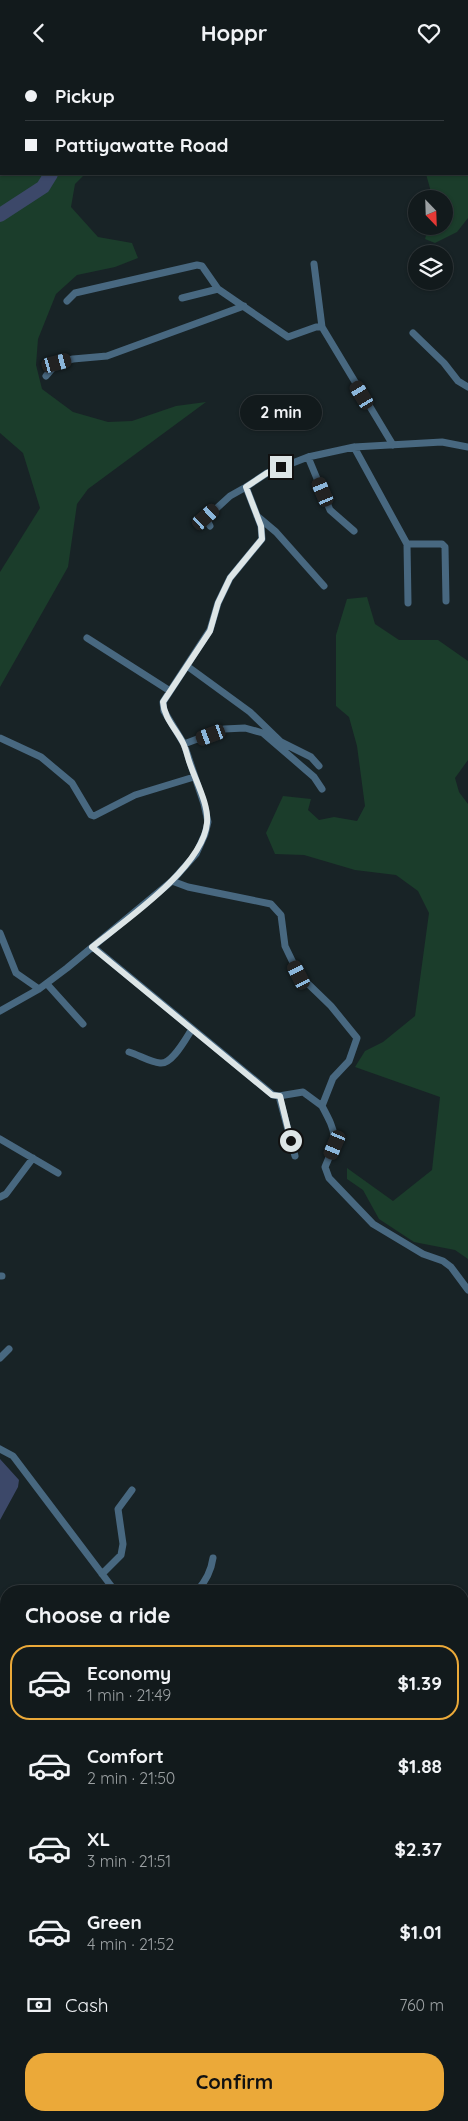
<!DOCTYPE html>
<html lang="en">
<head>
<meta charset="utf-8">
<style>
	:root { --surface:#121a1c; --page:#1b2325; --text:#f1f3f6; --muted:#9ca1a3; --line:#31383b; --accent:#eba939 }
	body { margin:0; font-family:Quicksand,sans-serif; background:var(--page); color:var(--text); height:100vh; display:flex; flex-direction:column; font-size:19px; white-space:nowrap }
	* { box-sizing:border-box; margin:0 }
	p { font-size:16px; color:var(--muted) }
	.icon { flex:none; width:28px; height:28px; fill:none; stroke:currentColor; stroke-width:2; stroke-linecap:round; stroke-linejoin:round }
	.map { position:relative; flex:1; overflow:hidden }
	.details { position:absolute; left:0px; top:1520px; width:469px; height:536px; display:flex; flex-direction:column; background:var(--surface); border-radius:20px 20px 0 0; box-shadow:0 1px 4px #0004,0 0 0 1px var(--line) }
	.details>* { flex:none }
	.hud { position:absolute; left:0px; top:0px; width:469px; height:110px; box-shadow:0 1px 4px #0004,0 0 0 1px var(--line); display:grid; align-content:center; height:110px; padding:0 25px; background:var(--surface) }
	.needle { width:32px; rotate:157deg }
	.fabs { position:absolute; left:408px; top:125px; display:grid; gap:10px }
	.fabs a { display:grid; place-items:center; width:45px; height:45px; border-radius:50%; background:var(--surface); box-shadow:0 1px 4px #0004,0 0 0 1px var(--line); font-size:25px }
	.end { position:absolute; width:22px; height:22px; margin:-11px; border:6px solid #dde5e6; background:#111; box-shadow:0 0 0 2px #111 }
	.from { border-radius:50% }
	.bubble { position:absolute; height:35px; border-radius:18px; background:var(--surface); box-shadow:0 1px 4px #0004,0 0 0 1px var(--line); font-size:16px; font-weight:700; line-height:35px; text-align:center }
	.car { position:absolute; width:15px; height:30px; margin:-15px -8px; border-radius:6px; box-shadow:0 0 4px 1px #0007; background:linear-gradient(#222 24%,#8ab4d8 0 40%,#222 0 76%,#8ab4d8 0 86%,#222 0) }
	.hud b { display:flex; align-items:center; gap:18px; height:48px; font-size:19px }
	.hud b+b { border-top:1px solid var(--line) }
	.hud i { width:12px; height:12px; background:var(--text) }
	ul { padding:0; list-style:none }
	li { display:flex; align-items:center; gap:15px; height:75px; margin:0 10px 8px; padding:0 15px; border:2px solid transparent; border-radius:20px }
	li div { flex:1 }
	li b { display:block; font-size:19px }
	li em { font-style:normal; font-weight:700 }
	li.active { border-color:var(--accent) }
	li>.icon { width:45px; height:45px; stroke-width:1.5 }
	h2 { padding:0 25px; font-size:22px; line-height:60px }
	.pay { display:flex; align-items:center; gap:12px; height:55px; padding:0 25px; font-size:19px }
	.pay p { margin-inline-start:auto }
	.action { display:flex; gap:10px; margin-top:auto; padding:10px 25px }
	.action a { flex:1; height:58px; border-radius:20px; background:var(--accent); color:#111; font-size:20px; font-weight:700; line-height:58px; text-align:center }
	header { display:flex; justify-content:space-between; align-items:center; height:65px; padding:0 25px; background:var(--surface); font-size:22px; font-weight:700 }
	.map>svg:first-child { display:block }
	.green { fill:#1b3d2b }
	.water { fill:#3c4869 }
	.lines { fill:none; stroke-linecap:round; stroke-linejoin:round }
	.river { stroke:#3c4869; stroke-width:14 }
	.minor { stroke:#486880; stroke-width:7 }
	.primary { stroke:#6bafe1; stroke-width:11 }
	.route { stroke:#dde5e6; stroke-width:6 }
</style>
</head>
<body>
<header><svg class="icon" aria-label="back" viewBox="0 0 24 24"><path d="M15 5l-7 7 7 7"/></svg>Hoppr<svg class="icon" aria-label="heart" viewBox="0 0 24 24"><path d="M12 20l-8-8c-3-5 5-10 8-4 3-6 11-1 8 4z"/></svg></header>
<div class="map">
<svg width="468" height="2056" viewBox="0 0 468 2056">
	<rect width="100%" height="100%" fill="#182326"/>
	<path class="green" d="M0,0h468v153l-11,14 -22,11 -10,-4 4,-13h15v-27h-11l-7,-25h42v-108h-467v108h84l-10,10 -4,23 27,30 34,6 6,15 -23,9 -38,8 -21,19 -18,45 -2,26 6,24 31,23 35,10 24,-1 44,-15 30,-4 -118,87 -11,15 -9,63 -68,120v-115l40,-64 -17,-55 -23,-20z
		M367,532l8,27 24,16h39l30,21v99l-13,18 4,14 9,12v455l-13,-9 -41,-8 -35,-23 -16,-29 -16,-11v-11l46,33 39,-31 8,-73 -85,-30 10,-16 18,-9 32,-26 14,-103 -11,-22 -22,-16 -41,-5 -51,-15 -29,-1 -9,-21 17,-37 28,3 -3,11 11,10 15,-3 23,4 8,-15 -8,-60 -8,-29 -13,-11v-71l11,-36z"/>
	<path class="water" d="M0,1394l19,21 -1,7 -18,33z
		M0,1579l6,1v66l-6,-2z
		M0,1720h6v83l-6,-1z"/>
	<g class="lines">
		<path class="river" d="M117,1l2,-1
			M0,150l43,-28 8,-13
			M426,2050l2,6
			M324,2056l1,-6"/>
		<path class="minor" d="M314,199l8,63
			M182,233l36,-9
			M67,236l8,-8 122,-28 5,1 16,23 70,48 28,-10h6l71,118
			M413,268l31,30 14,18 10,6
			M46,311l11,-13 16,-4 34,-3 137,-50
			M354,382l53,97
			M308,392l22,53 24,21
			M257,451l19,16 48,54
			M210,461l-4,-8 24,-22 16,-9
			M408,538l-1,-59h35l3,3 1,54
			M87,573l83,53
			M187,601l63,46 31,30 30,15 8,9
			M0,673l41,19 31,26 19,32 3,1 41,-21 59,-18
			M184,679l40,-15 21,-1 18,5 51,44 8,12
			M0,868l16,40 23,16
			M93,882l180,148 6,1 24,-4 19,14 11,-28 16,-17 8,-23 -26,-32 -32,-31 -14,-29 -4,-31 -10,-11 -83,-17 -16,-6
			M47,919l36,40
			M0,946l39,-22 28,-21 105,-87 24,-27 9,-20 3,-12 -4,-18 -20,-60 -20,-33 -1,-9 47,-72 8,-27 12,-25 32,-39 -1,-13 -15,-39 21,-14 41,-16 46,-10 88,-5 26,5
			M129,987c10,3 21,10 31,11 12,2 26,-25 32,-34
			M279,1031l16,60
			M322,1041c15,28 16,32 3,61l4,11 44,46 50,30 20,7 8,6 17,23
			M0,1074l58,34
			M0,1132l6,-3 27,-36
			M0,1211h2
			M0,1293l9,-9
			M0,1384l13,7 102,135
			M102,1509l19,-19 2,-11 -5,-35 14,-19
			M197,1526c9,-10 14,-19 16,-33
			M0,1711h6
			M462,1885l6,9
			M462,1977l6,25
			M401,2050l4,6
			M353,2056l1,-6"/>
		<path class="primary" d="M0,1816h6
			M462,1917l6,-2
			M149,2056l13,-6"/>
	</g>
	<g class="lines">
		<path class="route" d="M281,402l-14,6 -21,14 15,39 1,13 -32,39 -12,25 -8,28 -47,71c1,16 13,27 20,41 3,6 4,12 6,18 6,19 20,43 18,62 -4,44 -81,97 -115,124l180,148 8,1 11,45"/>
	</g>
</svg>
<div class="fabs">
<a><svg class="needle" viewBox="-14 -14 28 28"><path d="M0-13l5 13h-10z" fill="#e53935"/><path d="M0 13l5-13h-10z" fill="#9ca1a3"/></svg></a>
<a><svg class="icon" aria-label="layers" viewBox="0 0 24 24"><path d="M12 4l9 5-9 5-9-5zM3 14l9 5 9-5"/></svg></a>
</div>
<i class="end from" style="left:291px;top:1076px"></i>
<i class="end" style="left:281px;top:402px"></i>
<div class="bubble" style="left:240px;top:330px;width:82px">2 min</div>
<i class="car" style="left:57px;top:298px;rotate:75deg"></i>
<i class="car" style="left:362px;top:330px;rotate:329deg"></i>
<i class="car" style="left:323px;top:427px;rotate:337deg"></i>
<i class="car" style="left:206px;top:452px;rotate:48deg"></i>
<i class="car" style="left:211px;top:670px;rotate:250deg"></i>
<i class="car" style="left:299px;top:910px;rotate:333deg"></i>
<i class="car" style="left:335px;top:1080px;rotate:203deg"></i>
<div class="hud">
<b><i class="from"></i>Pickup</b>
<b><i></i>Pattiyawatte Road</b>
</div>
<section class="details">
<h2>Choose a ride</h2>
<ul>
<li class="active"><svg class="icon" aria-label="car" viewBox="0 0 24 24"><path d="M5 17H2v-5l4-1 3-4h7l3 4 3 1v5h-3M9 17h6M6 11h13"/><circle cx="7" cy="17" r="2"/><circle cx="17" cy="17" r="2"/></svg><div><b>Economy</b><p>1 min · 21:49</p></div><em>$1.39</em></li>
<li><svg class="icon" aria-label="car" viewBox="0 0 24 24"><path d="M5 17H2v-5l4-1 3-4h7l3 4 3 1v5h-3M9 17h6M6 11h13"/><circle cx="7" cy="17" r="2"/><circle cx="17" cy="17" r="2"/></svg><div><b>Comfort</b><p>2 min · 21:50</p></div><em>$1.88</em></li>
<li><svg class="icon" aria-label="car" viewBox="0 0 24 24"><path d="M5 17H2v-5l4-1 3-4h7l3 4 3 1v5h-3M9 17h6M6 11h13"/><circle cx="7" cy="17" r="2"/><circle cx="17" cy="17" r="2"/></svg><div><b>XL</b><p>3 min · 21:51</p></div><em>$2.37</em></li>
<li><svg class="icon" aria-label="car" viewBox="0 0 24 24"><path d="M5 17H2v-5l4-1 3-4h7l3 4 3 1v5h-3M9 17h6M6 11h13"/><circle cx="7" cy="17" r="2"/><circle cx="17" cy="17" r="2"/></svg><div><b>Green</b><p>4 min · 21:52</p></div><em>$1.01</em></li>
</ul>
<div class="pay"><svg class="icon" aria-label="cash" viewBox="0 0 24 24"><path d="M3 7h18v10H3z"/><circle cx="12" cy="12" r="2"/></svg>Cash<p>760 m</p></div>
<div class="action"><a>Confirm</a></div>
</section>
</div>
</body>
</html>
